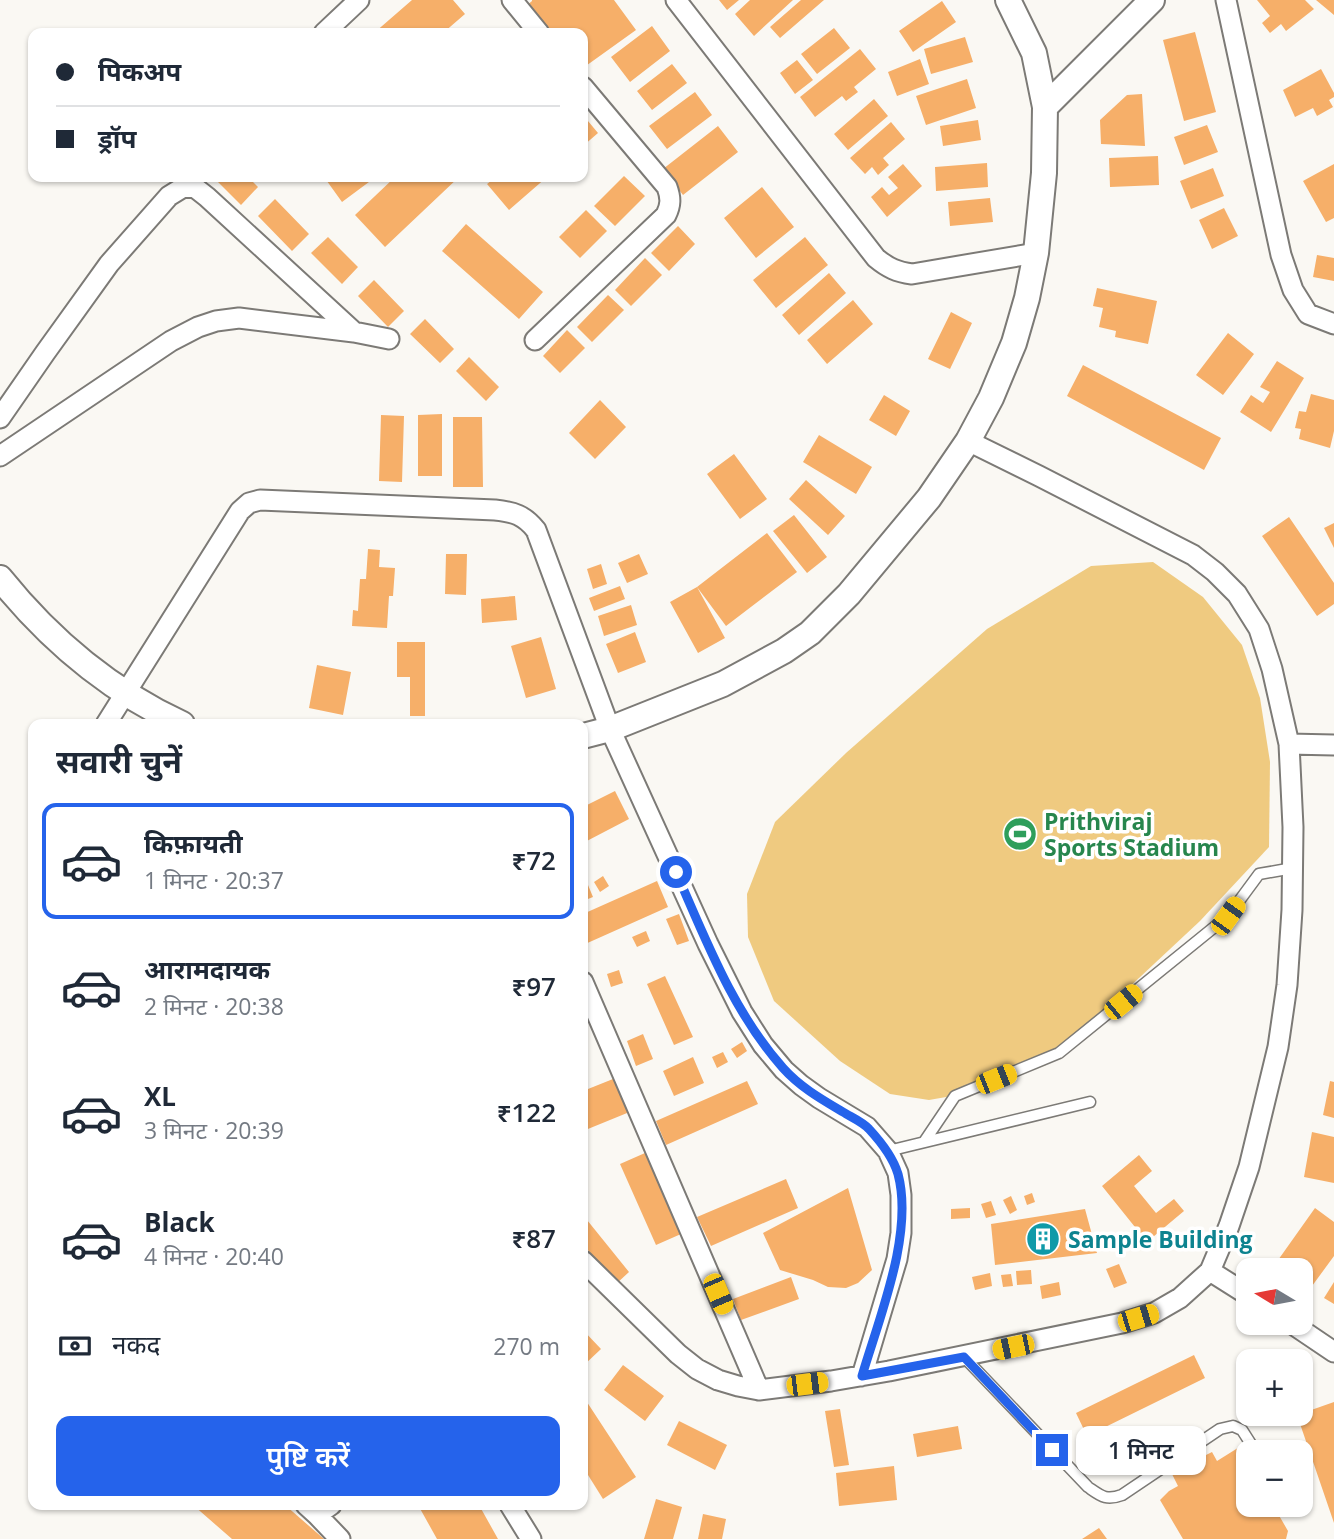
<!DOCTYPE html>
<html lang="hi">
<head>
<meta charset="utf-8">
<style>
	:root { --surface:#fff; --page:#f2f2f3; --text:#1f2937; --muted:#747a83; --line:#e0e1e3; --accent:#2563eb }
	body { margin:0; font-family:"Open Sans","Noto Sans Devanagari",sans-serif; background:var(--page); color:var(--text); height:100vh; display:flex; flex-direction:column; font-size:26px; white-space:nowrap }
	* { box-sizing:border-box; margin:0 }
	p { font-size:23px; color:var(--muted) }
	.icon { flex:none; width:38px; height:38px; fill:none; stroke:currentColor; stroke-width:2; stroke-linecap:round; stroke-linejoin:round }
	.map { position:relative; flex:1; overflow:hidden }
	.side { position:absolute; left:28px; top:719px; width:560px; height:791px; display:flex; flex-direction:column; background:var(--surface); border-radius:14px; box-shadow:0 2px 5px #0004 }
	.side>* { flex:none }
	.guide { position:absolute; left:28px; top:28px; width:560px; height:154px; border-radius:14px; box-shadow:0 2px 5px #0004; display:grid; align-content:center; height:154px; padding:0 28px; background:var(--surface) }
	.needle { width:46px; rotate:280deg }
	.buttons { position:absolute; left:1236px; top:1258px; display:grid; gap:14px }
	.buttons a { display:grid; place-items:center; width:77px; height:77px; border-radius:14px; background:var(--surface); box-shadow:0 2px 5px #0004; font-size:35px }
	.end { position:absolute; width:32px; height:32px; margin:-16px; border:9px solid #2563eb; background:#fff; box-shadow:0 0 0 4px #fff }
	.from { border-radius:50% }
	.bubble { position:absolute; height:49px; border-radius:14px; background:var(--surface); box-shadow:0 2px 5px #0004; font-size:23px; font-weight:600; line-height:49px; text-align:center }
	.car { position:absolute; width:21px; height:42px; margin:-21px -10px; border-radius:9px; box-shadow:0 0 5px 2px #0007; background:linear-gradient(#f5c518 24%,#345 0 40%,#f5c518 0 76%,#345 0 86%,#f5c518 0) }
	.guide b { display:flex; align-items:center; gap:24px; height:66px; font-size:26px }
	.guide b+b { border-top:2px solid var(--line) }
	.guide i { width:18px; height:18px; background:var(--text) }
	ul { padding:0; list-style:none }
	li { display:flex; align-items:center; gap:21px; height:116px; margin:0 14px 10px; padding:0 14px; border:4px solid transparent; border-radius:14px }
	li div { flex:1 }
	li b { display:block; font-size:26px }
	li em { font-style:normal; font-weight:600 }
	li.selected { border-color:var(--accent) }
	li>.icon { width:63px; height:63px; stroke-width:1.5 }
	h2 { padding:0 28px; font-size:32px; line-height:84px }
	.pay { display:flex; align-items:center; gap:18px; height:77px; padding:0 28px; font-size:26px }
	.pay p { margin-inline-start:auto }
	.primary-button { display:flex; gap:14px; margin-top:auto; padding:14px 28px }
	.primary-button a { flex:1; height:80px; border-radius:14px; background:var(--accent); color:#fff; font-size:28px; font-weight:600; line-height:80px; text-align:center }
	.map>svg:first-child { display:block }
	.green { fill:#efca80 }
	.building { fill:#f6af69 }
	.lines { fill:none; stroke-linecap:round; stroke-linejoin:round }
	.service-casing { stroke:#7c7a76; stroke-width:13 }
	.minor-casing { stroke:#7c7a76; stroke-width:23 }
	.tertiary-casing { stroke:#7c7a76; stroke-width:28 }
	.service { stroke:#fff; stroke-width:10 }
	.minor { stroke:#fff; stroke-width:19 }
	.tertiary { stroke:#fff; stroke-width:24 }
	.route { stroke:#2563eb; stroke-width:9 }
	.labels { text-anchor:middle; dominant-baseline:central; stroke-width:7; stroke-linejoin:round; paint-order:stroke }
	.leisure-label { font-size:23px; font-weight:bold; fill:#27864d; stroke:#fff; text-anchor:start }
	.culture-label { font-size:23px; font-weight:bold; fill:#0d838f; stroke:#fff; text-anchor:start }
</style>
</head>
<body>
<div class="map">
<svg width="1334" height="1539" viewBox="0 0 1334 1539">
	<rect width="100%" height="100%" fill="#faf8f3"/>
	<path class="green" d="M1153,562l50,35 39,48 18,53 10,64 -1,85 -69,74 -154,144 -77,28 -40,7 -39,-6 -50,-33 -66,-60 -26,-64 -1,-43 28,-72 71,-69 141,-124 104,-63z"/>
	<path class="building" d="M412,0h41l12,14 -22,19h-69z
		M532,0h82l22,30 -53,38v-35h-37l-21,-26 7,-6z
		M719,0h20l-12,10z
		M750,0h43l-39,36 -19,-22z
		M801,0h23l-44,38 -10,-11z
		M1257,0h48l9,9 -28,22 -5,-7 -11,9 -8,-10 8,-7z
		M1316,0h18v15z
		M942,1l14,21 -43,30 -14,-21z
		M652,26l18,25 -40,31 -19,-25z
		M834,28l16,20 -33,26 -16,-20z
		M1195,32l21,80 -32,9 -21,-81z
		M965,37l8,25 -42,12 -7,-25z
		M860,49l16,20 -22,18 4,5 -12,9 -4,-5 -27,21 -15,-20z
		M920,59l9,25 -32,12 -9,-24z
		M797,60l16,20 -18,14 -15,-21z
		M672,64l15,19 -35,27 -15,-19z
		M1321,69l13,24v4l-5,3 4,7 -16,9 -4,-8 -18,9 -12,-27z
		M967,79l9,29 -50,17 -10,-29z
		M695,92l17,23 -45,34 -18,-23z
		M1142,94l3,52 -44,-2 -1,-24 27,-25z
		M874,99l14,17 -40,34 -14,-16z
		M583,115l15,18 -15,13z
		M978,120l3,20 -38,6 -3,-20z
		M891,122l14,17 -22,19 6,7 -11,10 -6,-8 -7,7 -15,-16z
		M1207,125l11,27 -34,13 -10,-28z
		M718,126l20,26 -55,43 -20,-26z
		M1158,156l1,29 -49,2 -1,-29z
		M987,163l1,24 -52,4 -1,-24z
		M903,164l19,22 -35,31 -16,-20 11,-10 7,8 9,-7 -10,-11z
		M1334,164v54l-8,4 -23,-41z
		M1213,168l11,28 -33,13 -11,-28z
		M624,176l21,20 -30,30 -21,-20z
		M213,177h35l10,10 -17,18z
		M324,177h48l1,2 -31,23z
		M395,177h64l-74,70 -30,-32z
		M496,177h51l-38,33 -22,-26z
		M762,187l32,40 -38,31 -32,-40z
		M990,198l3,24 -43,4 -2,-24z
		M275,199l34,35 -17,17 -34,-35z
		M1224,208l14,28 -26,13 -13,-29z
		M586,210l21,21 -27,27 -21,-21z
		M466,224l77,68 -24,27 -77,-68z
		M678,226l17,18 -26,27 -18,-18z
		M328,237l30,30 -16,17 -31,-31z
		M805,237l23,28 -52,43 -23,-28z
		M1317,255l17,3v23l-21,-4z
		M645,258l17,17 -31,31 -16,-16z
		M829,273l17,20 -47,42 -17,-20z
		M374,280l30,31 -16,16 -30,-31z
		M1097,288l60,13 -9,43 -33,-7 1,-6 -17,-4 4,-19 -10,-2z
		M608,295l16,15 -32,32 -15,-15z
		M853,300l20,24 -46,40 -20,-24z
		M951,312l21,11 -22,46 -22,-10z
		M425,319l29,30 -14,14 -30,-29z
		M567,330l18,18 -25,25 -17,-17z
		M1228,333l26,21 -31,41 -27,-20z
		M469,357l30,30 -13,14 -30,-30z
		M1277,361l27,17 -33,54 -31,-20 11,-17 12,8 7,-11 -10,-5z
		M1083,365l138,73 -17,32 -137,-74z
		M1311,394l23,6v31l-4,17 -31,-9 2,-10 -6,-1 4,-17 7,1z
		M884,395l26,16 -14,25 -27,-16z
		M600,400l26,27 -31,32 -26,-26z
		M442,414v62h-24v-61z
		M381,415l23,1 -2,66 -23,-1z
		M453,417h29l1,70h-30z
		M819,435l53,32 -16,27 -53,-32z
		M734,454l33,45 -27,20 -33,-45z
		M806,480l39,36 -17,19 -39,-36z
		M794,515l33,42 -20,16 -34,-42z
		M1289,517l45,66v21l-17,12 -55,-80z
		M1334,523v25l-10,-20z
		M767,533l30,39 -71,54 -29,-39 28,51 -27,15 -28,-51 27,-15z
		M368,549l12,1 -1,17 16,1 -2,28h-4l-2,32 -35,-2 1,-16 5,1 2,-32h6z
		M446,554h21l-1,41 -21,-1z
		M639,554l9,20 -21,9 -9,-20z
		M601,564l6,20 -14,5 -6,-20z
		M620,586l5,13 -31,12 -5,-13z
		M515,596l2,24 -35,3 -1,-24z
		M631,605l6,20 -33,11 -6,-20z
		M635,632l11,30 -28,11 -12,-29z
		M541,637l15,52 -30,9 -15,-52z
		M397,642h28v74h-15v-39h-13z
		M317,665l34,7 -8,43 -34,-7z
		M615,791l14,28 -46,24v-36z
		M603,876l6,10 -9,6 -6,-10z
		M657,881l11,26 -85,38v-31z
		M588,885l5,12 -10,4v-14z
		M679,914l10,27 -12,4 -11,-26z
		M646,931l4,10 -13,6 -5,-10z
		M619,970l4,13 -12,4 -4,-13z
		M665,976l28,61 -19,8 -27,-61z
		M643,1034l10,25 -17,7 -9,-25z
		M742,1042l5,9 -10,7 -6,-9z
		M723,1052l5,10 -11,6 -5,-11z
		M693,1057l11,26 -30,13 -11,-25z
		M618,1077l14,34 -49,20v-40z
		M747,1081l11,23 -92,41 -10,-24z
		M1330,1081l4,1v36l-11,-3z
		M1312,1132l22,5v46l-30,-6z
		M645,1153l36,81 -25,11 -36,-81z
		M1139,1155l13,16 -18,15 22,27 18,-14 10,12 -37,31 -45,-56z
		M786,1179l12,29 -87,38 -14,-29z
		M848,1188l24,82 -14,13 -12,5 -18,-1 -15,-7 -33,-10 -17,-37z
		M1032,1193l3,9 -8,3 -3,-9z
		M1011,1196l6,14 -7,4 -7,-14z
		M991,1201l5,14 -10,3 -5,-14z
		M970,1208v10l-19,1v-10z
		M1315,1208l19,14v34l-30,41 -4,-3v-24h-29z
		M1085,1209l12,44 -102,12 -4,-41z
		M583,1215l46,57 -13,12 -33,-40z
		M1119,1264l8,19 -13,5 -8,-19z
		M1031,1270l1,14 -15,1 -1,-14z
		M990,1273l2,13 -17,4 -3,-13z
		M1011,1274l2,12 -10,1 -2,-12z
		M791,1277l8,22 -58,21 -8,-21z
		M1059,1282l2,13 -19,4 -2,-13z
		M1334,1282v22l-10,-6z
		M583,1330l18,19 -18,17z
		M1194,1355l11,23 -118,58 -11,-23z
		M623,1365l41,31 -19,25 -41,-31z
		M583,1396l53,81 -33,22 -20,-32z
		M1334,1402v121l-37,-108z
		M840,1409l9,56 -15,2 -9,-56z
		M679,1421l48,24 -12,25 -48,-25z
		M958,1426l4,23 -45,8 -4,-23z
		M1241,1446l7,13v46h25l15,26 -2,8h-103l-23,-39 9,-9 9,-5 -6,-12 10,-5 -4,-7 21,-12 3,7 10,-5 5,9z
		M894,1466l3,34 -58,6 -3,-33z
		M656,1499l26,8 -9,32h-29z
		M193,1505h92l39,34h-92z
		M418,1505h61l19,34h-61z
		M703,1514l23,5 -4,20h-24z
		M1099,1528l8,11h-25z"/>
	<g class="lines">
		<g class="service-casing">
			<path id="service" d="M924,1142l31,-46 104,-43 169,-137 31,-42 34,-6
				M888,1151l202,-49
				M964,1357l124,130c13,9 18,14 34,8l98,-66 13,-3 9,4 14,22"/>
		</g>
		<g class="minor-casing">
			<path id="minor" d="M512,0l27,33
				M676,0l200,258c12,10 21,14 36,16l124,-21
				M1226,0l55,255 12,35 15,24 26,10
				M324,33l35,-33
				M535,340l131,-125c5,-10 5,-17 1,-28l-84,-100
				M0,418l45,-65 64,-89 60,-68 13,-8 11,-2 14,11 147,135 35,7
				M0,456l171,-115 27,-14 18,-6 23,-3 115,14
				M106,724l134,-213 9,-8 11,-3 235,10c19,2 29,5 41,20l74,199 98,215 34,68 21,33 21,25 17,15 18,13 48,29 21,24 10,22 3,22v38l-4,26 -35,117
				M1289,744l45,1
				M583,982l176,408
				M583,1261l95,93 19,15 21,11 20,6 21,4 72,-9 58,-10 233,-48 32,-10 26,-15 30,-27 19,-45 20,-59 29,-120 9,-62 5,-75 1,-83 -4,-83 -17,-75 -13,-40 -22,-35 -22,-22 -22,-17 -154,-79 -71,-35
				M1210,1271l38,24
				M1291,1323l43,29
				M306,1505l11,10 14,-10
				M510,1505l21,34
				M317,1515l23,24"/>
		</g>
		<g class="tertiary-casing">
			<path id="tertiary" d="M1045,107l107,-107
				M0,578c49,61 111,113 182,146
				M583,736l27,-7 113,-45 61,-33 26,-18 39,-39 80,-96 39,-57 23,-43 23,-55 13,-45 9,-45 8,-80 1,-66 -11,-54 -26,-53"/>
		</g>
		<use href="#service" class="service"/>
		<use href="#minor" class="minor"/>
		<use href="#tertiary" class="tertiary"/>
	</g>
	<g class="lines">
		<path class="route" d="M676,872c30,68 57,140 107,196 17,19 38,31 60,44 8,5 20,10 26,17 12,13 24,28 29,45 16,60 -19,144 -36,202l102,-19 88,93"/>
	</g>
	<defs>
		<g id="stadium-disc" transform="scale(1.75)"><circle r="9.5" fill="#2e9e5b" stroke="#fff"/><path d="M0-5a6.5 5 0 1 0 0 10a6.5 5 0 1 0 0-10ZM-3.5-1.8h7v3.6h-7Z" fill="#fff"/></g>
		<g id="building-disc" transform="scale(1.75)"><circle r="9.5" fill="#0f9aa8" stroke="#fff"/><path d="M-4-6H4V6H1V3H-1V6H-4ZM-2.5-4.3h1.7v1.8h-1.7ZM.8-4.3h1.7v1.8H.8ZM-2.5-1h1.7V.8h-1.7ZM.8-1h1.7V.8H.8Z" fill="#fff"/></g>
	</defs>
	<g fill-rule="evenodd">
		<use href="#stadium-disc" x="1020" y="834"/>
		<use href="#building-disc" x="1043" y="1239"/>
	</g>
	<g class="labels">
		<g class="leisure-label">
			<text x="1044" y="821">Prithviraj<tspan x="1044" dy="26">Sports Stadium</tspan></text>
		</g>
		<g class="culture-label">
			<text x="1068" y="1239">Sample Building</text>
		</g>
	</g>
</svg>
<div class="buttons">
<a><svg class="needle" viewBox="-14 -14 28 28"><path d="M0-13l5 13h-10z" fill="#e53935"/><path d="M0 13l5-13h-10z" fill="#747a83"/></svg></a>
<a>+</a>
<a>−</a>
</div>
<i class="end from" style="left:676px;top:872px"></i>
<i class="end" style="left:1052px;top:1450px"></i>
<div class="bubble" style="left:1076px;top:1426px;width:130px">1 मिनट</div>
<i class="car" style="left:1228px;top:916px;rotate:36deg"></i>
<i class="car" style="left:1123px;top:1002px;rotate:51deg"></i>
<i class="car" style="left:996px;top:1079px;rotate:68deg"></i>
<i class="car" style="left:718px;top:1294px;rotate:157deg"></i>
<i class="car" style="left:1138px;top:1318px;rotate:73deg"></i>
<i class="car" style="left:1013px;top:1347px;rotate:258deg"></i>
<i class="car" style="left:807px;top:1384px;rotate:83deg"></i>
<div class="guide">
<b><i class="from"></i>पिकअप</b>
<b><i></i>ड्रॉप</b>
</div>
<section class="side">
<h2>सवारी चुनें</h2>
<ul>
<li class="selected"><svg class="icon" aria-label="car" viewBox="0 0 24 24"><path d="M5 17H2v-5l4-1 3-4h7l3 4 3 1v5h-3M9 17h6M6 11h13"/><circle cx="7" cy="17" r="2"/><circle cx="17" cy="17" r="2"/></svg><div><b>किफ़ायती</b><p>1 मिनट · 20:37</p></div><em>₹72</em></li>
<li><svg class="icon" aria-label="car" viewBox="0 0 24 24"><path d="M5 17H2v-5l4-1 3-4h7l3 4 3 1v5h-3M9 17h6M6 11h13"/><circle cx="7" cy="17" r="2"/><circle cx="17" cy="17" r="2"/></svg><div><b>आरामदायक</b><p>2 मिनट · 20:38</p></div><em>₹97</em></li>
<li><svg class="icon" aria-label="car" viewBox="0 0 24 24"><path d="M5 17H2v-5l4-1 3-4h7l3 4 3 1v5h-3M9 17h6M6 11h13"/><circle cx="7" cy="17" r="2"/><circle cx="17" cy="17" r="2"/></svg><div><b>XL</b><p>3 मिनट · 20:39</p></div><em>₹122</em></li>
<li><svg class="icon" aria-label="car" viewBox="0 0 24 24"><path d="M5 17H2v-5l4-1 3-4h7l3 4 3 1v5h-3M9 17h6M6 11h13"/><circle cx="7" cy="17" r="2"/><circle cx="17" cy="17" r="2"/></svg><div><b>Black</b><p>4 मिनट · 20:40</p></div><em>₹87</em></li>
</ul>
<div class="pay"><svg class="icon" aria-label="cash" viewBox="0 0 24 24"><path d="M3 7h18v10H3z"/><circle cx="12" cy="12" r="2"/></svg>नकद<p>270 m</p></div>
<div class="primary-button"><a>पुष्टि करें</a></div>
</section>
</div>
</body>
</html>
